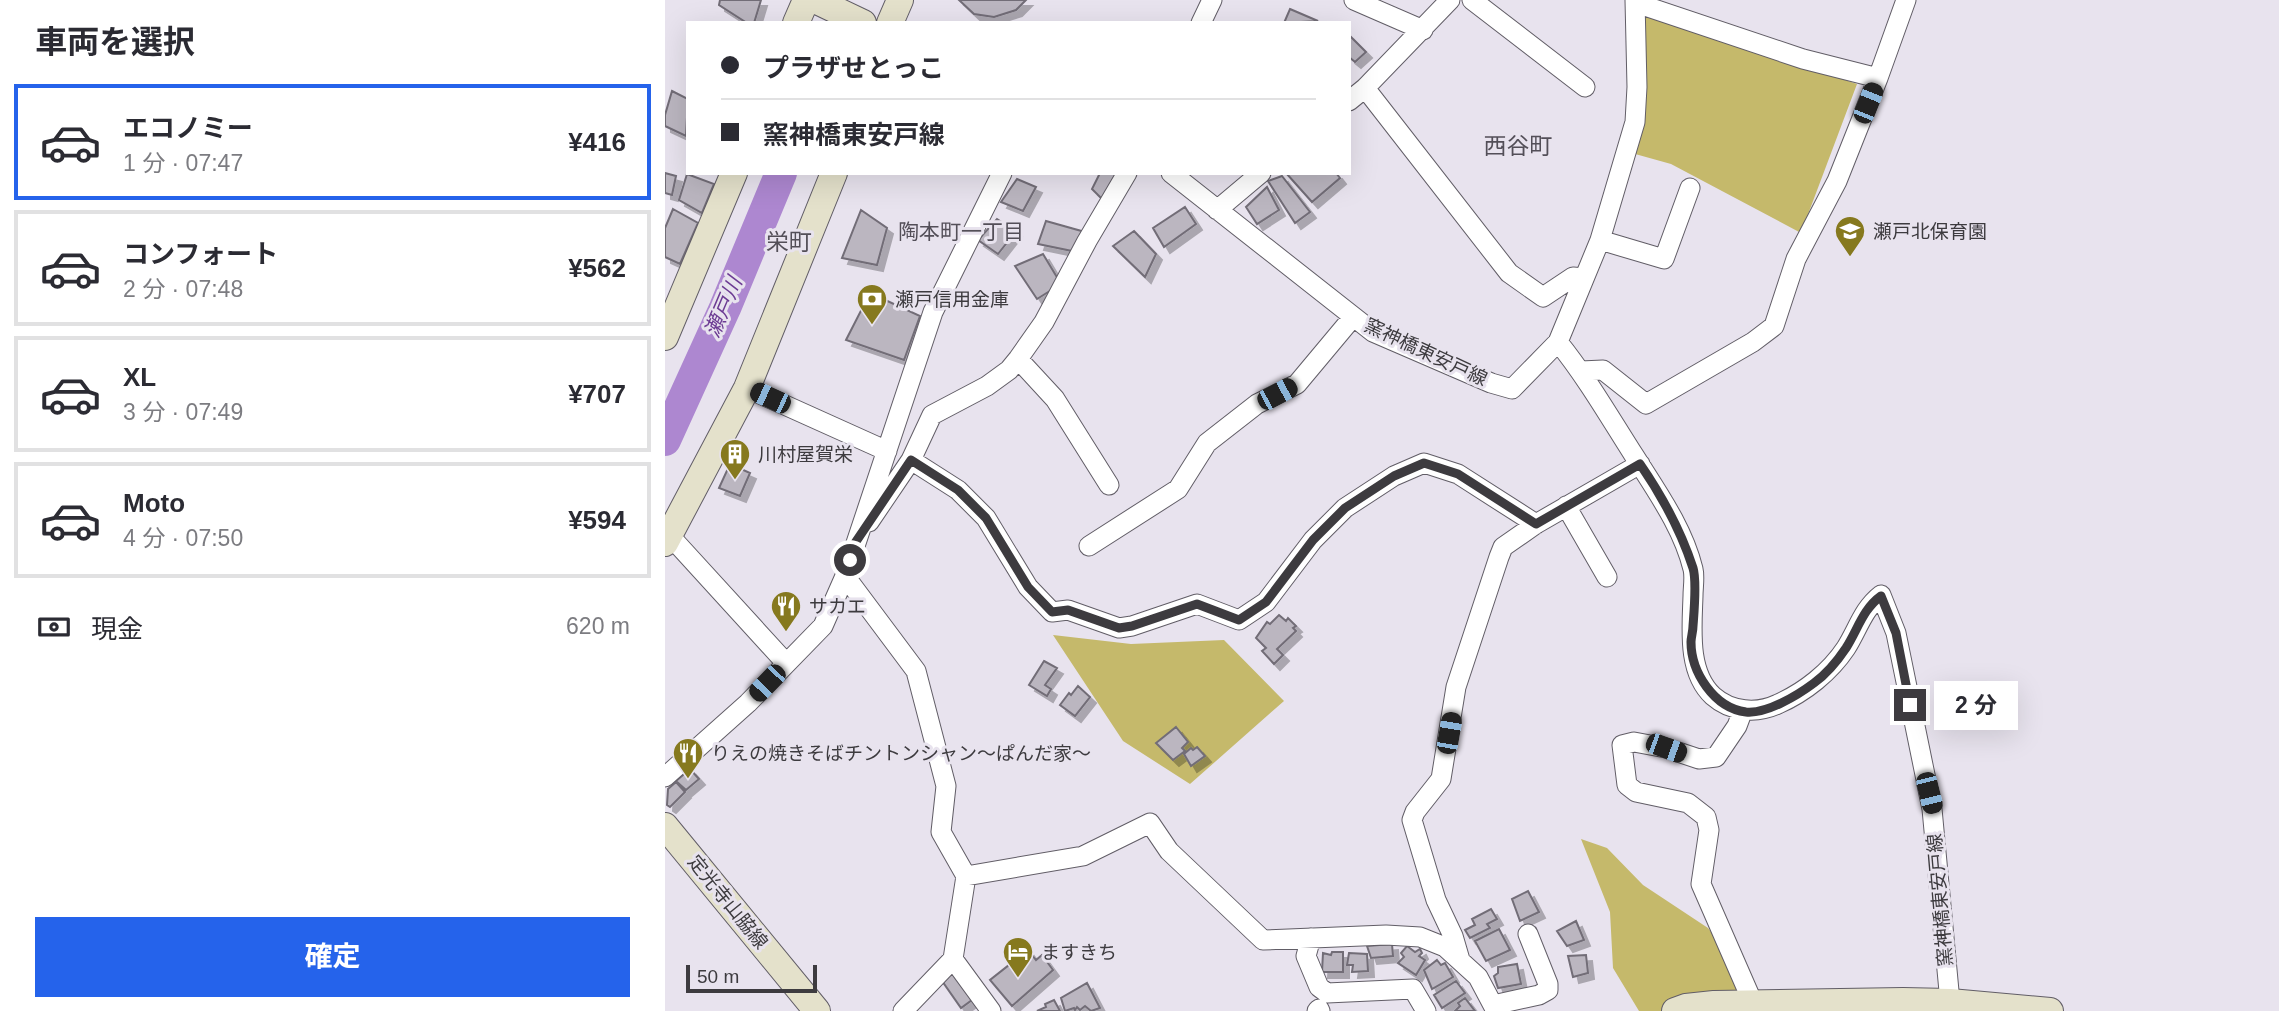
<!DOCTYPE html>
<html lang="ja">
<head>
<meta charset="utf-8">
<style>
	:root { --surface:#fff; --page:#f7f7f7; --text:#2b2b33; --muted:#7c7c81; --line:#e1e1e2; --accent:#2563eb }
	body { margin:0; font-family:Arial,"Noto Sans JP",sans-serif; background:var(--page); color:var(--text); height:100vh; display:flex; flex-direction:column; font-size:26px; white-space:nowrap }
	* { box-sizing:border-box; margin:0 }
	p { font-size:23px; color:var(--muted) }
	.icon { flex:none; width:38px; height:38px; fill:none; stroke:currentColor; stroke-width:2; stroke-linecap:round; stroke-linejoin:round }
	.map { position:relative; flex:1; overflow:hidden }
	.drawer { display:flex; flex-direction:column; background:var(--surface); width:665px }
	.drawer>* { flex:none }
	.banner { position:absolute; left:21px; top:21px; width:665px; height:154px; border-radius:0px; box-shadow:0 7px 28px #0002; display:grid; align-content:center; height:154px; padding:0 35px; background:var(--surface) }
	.scale { position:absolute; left:21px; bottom:18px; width:131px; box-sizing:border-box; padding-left:7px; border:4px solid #3d3b3f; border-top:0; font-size:19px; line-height:24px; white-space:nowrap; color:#3d3b3f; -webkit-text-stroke:5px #e8e3ee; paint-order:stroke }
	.end { position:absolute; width:32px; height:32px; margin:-16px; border:9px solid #3d3b3f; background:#fff; box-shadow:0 0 0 4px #fff }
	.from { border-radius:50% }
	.bubble { position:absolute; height:49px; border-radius:0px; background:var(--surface); box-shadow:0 7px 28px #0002; font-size:23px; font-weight:700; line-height:49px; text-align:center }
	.car { position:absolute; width:21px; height:42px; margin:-21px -10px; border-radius:9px; box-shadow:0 0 5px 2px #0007; background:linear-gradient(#222 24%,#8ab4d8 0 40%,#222 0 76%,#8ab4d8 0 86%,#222 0) }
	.banner b { display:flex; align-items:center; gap:24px; height:66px; font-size:26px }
	.banner b+b { border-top:2px solid var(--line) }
	.banner i { width:18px; height:18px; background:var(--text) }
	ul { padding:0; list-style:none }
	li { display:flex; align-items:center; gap:21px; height:116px; margin:0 14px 10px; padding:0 21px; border:4px solid var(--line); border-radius:0px }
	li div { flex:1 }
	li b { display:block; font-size:26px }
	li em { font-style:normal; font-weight:700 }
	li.current { border-color:var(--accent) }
	li>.icon { width:63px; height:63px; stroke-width:1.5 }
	h2 { padding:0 35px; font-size:32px; line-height:84px }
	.pay { display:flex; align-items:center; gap:18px; height:77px; padding:0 35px; font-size:26px }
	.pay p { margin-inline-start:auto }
	.action { display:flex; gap:14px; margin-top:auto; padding:14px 35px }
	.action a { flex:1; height:80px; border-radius:0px; background:var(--accent); color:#fff; font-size:28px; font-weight:700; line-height:80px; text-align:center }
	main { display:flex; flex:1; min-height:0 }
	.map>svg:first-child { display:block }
	.green { fill:#c5b96b }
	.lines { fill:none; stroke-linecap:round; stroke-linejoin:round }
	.river { stroke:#ad87d0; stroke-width:32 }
	.building { fill:#bbb6c0; stroke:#726d77; stroke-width:2; filter:url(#shadow) }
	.street-casing { stroke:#615d66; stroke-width:21 }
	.secondary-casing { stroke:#615d66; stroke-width:28 }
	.street { stroke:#fff; stroke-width:19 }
	.secondary { stroke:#e4e1cb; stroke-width:26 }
	.route { stroke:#3d3b3f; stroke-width:9 }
	.labels { text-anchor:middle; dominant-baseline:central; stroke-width:6; stroke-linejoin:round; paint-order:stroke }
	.poi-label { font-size:19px; fill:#3d3b3f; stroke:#e8e3ee; text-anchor:start }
	.street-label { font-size:19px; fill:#3d3b3f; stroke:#e8e3ee }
	.neighbourhood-label { font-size:21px; fill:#534f58; stroke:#e8e3ee }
	.water-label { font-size:21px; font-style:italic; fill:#6c3b93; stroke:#e8e3ee }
	.quarter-label { font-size:23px; fill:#534f58; stroke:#e8e3ee }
</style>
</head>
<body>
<main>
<section class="drawer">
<h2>車両を選択</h2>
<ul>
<li class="current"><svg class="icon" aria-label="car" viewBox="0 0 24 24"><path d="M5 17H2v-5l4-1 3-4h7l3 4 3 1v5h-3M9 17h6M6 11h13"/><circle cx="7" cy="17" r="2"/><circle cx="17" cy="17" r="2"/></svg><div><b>エコノミー</b><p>1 分 · 07:47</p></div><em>¥416</em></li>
<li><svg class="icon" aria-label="car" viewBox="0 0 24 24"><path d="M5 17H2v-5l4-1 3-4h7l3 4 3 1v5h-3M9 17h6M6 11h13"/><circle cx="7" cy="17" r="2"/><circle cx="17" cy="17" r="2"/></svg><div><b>コンフォート</b><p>2 分 · 07:48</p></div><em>¥562</em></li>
<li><svg class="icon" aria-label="car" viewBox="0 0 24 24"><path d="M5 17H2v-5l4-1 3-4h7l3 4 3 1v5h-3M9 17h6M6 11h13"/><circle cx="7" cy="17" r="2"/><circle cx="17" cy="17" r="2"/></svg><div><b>XL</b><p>3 分 · 07:49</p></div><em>¥707</em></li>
<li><svg class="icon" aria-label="car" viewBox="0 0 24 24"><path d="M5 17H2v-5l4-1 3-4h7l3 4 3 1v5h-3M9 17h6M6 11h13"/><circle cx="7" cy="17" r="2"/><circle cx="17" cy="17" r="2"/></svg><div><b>Moto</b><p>4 分 · 07:50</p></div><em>¥594</em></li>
</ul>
<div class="pay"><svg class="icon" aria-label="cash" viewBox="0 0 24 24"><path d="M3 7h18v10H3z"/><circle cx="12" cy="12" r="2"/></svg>現金<p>620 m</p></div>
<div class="action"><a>確定</a></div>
</section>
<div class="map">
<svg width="1614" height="1011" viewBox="0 0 1614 1011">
	<defs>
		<filter id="shadow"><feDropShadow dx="6" dy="6" stdDeviation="0" flood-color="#0004"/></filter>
	</defs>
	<rect width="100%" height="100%" fill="#e8e3ee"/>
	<path class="green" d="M979,12l213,72 -56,149 -130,-69 -43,-12z
		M388,635l78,9 93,-4 60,61 -94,83 -67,-43z
		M916,839l26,9 36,37 65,43 67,83h-136l-26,-43 -3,-56z"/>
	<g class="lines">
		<path class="river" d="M0,440l60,-132 56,-135"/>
	</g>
	<path class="building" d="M55,0h41l-7,23h-7l-28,-18z
		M294,0h67l-10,10 -22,7 -20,-3z
		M625,9l28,12 -34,2z
		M684,35l17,17 -11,10 -6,-5z
		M7,91l16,8 -2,37 -21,-10v-11z
		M0,173l11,3 -4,19 -7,-2z
		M435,173h24l-19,29 -13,-13z
		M621,173h50l4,5 -28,24z
		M22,174l27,10 -12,29 -23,-13z
		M617,176l28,36 -15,11 -27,-42z
		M352,179l19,8 -13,24 -22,-9z
		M602,187l12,23 -22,14 -11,-17z
		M520,207l11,17 -32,23 -11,-19z
		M8,209l25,14 -18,41 -15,-7v-29z
		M196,210l26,18 -10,37 -35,-7z
		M332,219l19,12 -18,23 -20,-14z
		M381,221l39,11 -8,20 -39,-8z
		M469,231l22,23 -11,23 -32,-31z
		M378,254l18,30 -24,15 -22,-33z
		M205,293l50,23 -16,44 -58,-20z
		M65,464l20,9 -10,23 -21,-8z
		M614,615l7,6 2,-3 8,8 -3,2 3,3 -19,18 6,6 -9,9 -12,-13 4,-3 -10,-10 11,-16 3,2z
		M379,661l13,7 -12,17 6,4 -4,7 -18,-11z
		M413,686l12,11 -15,19 -15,-11 9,-12 2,2z
		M511,727l12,15 -6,6 3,3 -12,9 -17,-17z
		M532,747l8,9 -14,10 -7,-12 7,-6 2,2z
		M25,769l9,10 -13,11 -10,-9z
		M11,782l9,10 -15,15 -3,-2 1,-16z
		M863,891l11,21 -19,9 -8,-22z
		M826,909l6,10 -10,5 3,4 -20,10 -5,-8 10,-5 -3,-6z
		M911,921l8,19 -17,6 -10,-15z
		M834,929l11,21 -24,11 -11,-20z
		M727,944l1,12 -22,2 -4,-12z
		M742,946l8,6 5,-3 2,4 -3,3 6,4 -9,15 -18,-12 6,-6 -3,-4z
		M363,950l8,10 6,-5 11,15 -41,36 -22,-26z
		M667,952h11v20h-21l1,-19 8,2z
		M684,953l18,1 1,17 -16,1 1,-7h-6z
		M921,955l2,18 -15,4 -5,-21z
		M772,960l4,5 4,-2 8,14 -21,12 -8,-19z
		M288,964l23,33 -15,11 -21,-30z
		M852,964l4,20 -23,4 -4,-12 4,-3v-6z
		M791,981l9,12 -23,15 -8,-13z
		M422,983l13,25 -9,3 -6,-5 -5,4 -3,-3 -2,3 -1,-2 -9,3 -4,-13z
		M800,998l10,13h-20l5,-5 -2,-3z
		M389,1000l6,11h-23l9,-4 -1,-3z"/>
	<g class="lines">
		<g class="street-casing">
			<path id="street" d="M689,0l69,30
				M807,0l113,87
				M971,3l167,56 75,19
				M536,23l11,-23
				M700,88l144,185 34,24 30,-20 11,1
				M684,101l16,-13 85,-88
				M506,173l202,159 118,51 21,6 46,-47 42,-102 35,-118 2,-35 -2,-87
				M552,210l44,-37
				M935,240l64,19 26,-71
				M893,342c29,36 52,76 77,115 22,35 48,71 58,112 2,8 0,18 0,27 -1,32 -6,76 20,100 18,16 44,18 65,8 27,-12 52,-32 68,-56 12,-19 17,-39 35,-53l15,38 36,176 18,193
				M353,359l37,40 54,86
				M916,371l22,-1 43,34 107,-62 21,-16 22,-67 41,-78 41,-103 28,-78
				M82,388l140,63
				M246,460l47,30 28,28 42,69 24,25 16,-2 51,18 13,-2 65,-22 42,16 27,-18 47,-62 32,-32 49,-32 30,-13 34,11 78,50
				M901,506l41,71
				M204,522l42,-62 21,-45 55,-29 22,-16 9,-11 26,-37 43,-81 40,-68
				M5,536l116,127
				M424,546l89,-57 29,-46 50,-39 40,-20 56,-67
				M180,576l71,95 30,115 -5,46 25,44 -13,83 -50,52
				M1078,710l-6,16 -21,31 -17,2 -33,-11 -32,-6 -12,3 5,40 9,7 52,11 18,14 3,13 -8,54 52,119
				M0,777l83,-74 75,-77 22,-50 88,-264 69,-139
				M301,876l117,-20 67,-33 19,28 94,89 123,-5 34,2 25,10 33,30 18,34
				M646,938l-5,18 13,31 8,6 86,-4 13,22
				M288,959l38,52
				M795,960l-7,-24 -17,-36 -24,-80 3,-8 26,-33 15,-92 43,-130 4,-10 33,-23 104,-60
				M828,1005l46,-10 9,-5v-6l-20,-50
				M652,1011l2,-2 1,2"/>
		</g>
		<g class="secondary-casing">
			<path id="secondary" d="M150,0l48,23
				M131,23l10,-23
				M225,23l10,-23
				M0,337l69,-164
				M0,543l82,-155 87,-215
				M0,826l152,185
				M1010,1011l11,-4 28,-3 189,-3 47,1 100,9"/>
		</g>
		<use href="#street" class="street"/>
		<use href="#secondary" class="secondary"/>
	</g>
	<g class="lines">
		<path class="route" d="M185,560l5,-17 56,-83 47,30 28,28 42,69 24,25 16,-2 51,18 13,-2 65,-22 42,16 27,-18 47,-62 32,-32 49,-32 30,-13 34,11 78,50 104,-60c22,32 41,67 53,104 4,13 1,44 0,58 0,6 -2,11 -2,16 0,30 23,66 55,70 21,2 52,-17 68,-29 11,-8 24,-23 32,-35 12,-19 17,-39 35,-52l15,37 14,72"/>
	</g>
	<defs>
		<g id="school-pin" transform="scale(1.575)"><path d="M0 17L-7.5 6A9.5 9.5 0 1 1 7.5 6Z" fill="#86791e" stroke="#e8e3ee"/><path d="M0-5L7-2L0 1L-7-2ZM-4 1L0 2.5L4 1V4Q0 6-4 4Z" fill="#fff"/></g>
		<g id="bank-pin" transform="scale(1.575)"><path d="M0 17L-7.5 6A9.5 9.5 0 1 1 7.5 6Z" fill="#86791e" stroke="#e8e3ee"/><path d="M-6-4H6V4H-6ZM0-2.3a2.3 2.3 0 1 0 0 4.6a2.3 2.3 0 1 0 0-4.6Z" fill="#fff"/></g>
		<g id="building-pin" transform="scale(1.575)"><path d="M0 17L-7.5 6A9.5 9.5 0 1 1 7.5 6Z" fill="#86791e" stroke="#e8e3ee"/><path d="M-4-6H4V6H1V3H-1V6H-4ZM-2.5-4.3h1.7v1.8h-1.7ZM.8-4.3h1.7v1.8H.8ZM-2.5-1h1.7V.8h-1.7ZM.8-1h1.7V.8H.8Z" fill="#fff"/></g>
		<g id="restaurant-pin" transform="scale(1.575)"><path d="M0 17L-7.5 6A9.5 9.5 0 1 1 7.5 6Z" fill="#86791e" stroke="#e8e3ee"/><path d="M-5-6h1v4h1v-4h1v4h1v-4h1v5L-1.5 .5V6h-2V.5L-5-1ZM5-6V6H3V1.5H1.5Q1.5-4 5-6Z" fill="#fff"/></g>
		<g id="hotel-pin" transform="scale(1.575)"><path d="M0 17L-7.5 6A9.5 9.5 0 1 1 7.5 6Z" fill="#86791e" stroke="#e8e3ee"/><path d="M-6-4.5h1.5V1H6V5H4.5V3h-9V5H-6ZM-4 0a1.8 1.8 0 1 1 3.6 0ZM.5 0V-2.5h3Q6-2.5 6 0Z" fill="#fff"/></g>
	</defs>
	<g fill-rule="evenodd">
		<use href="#school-pin" x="1185" y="231"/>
		<use href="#bank-pin" x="207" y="299"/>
		<use href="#building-pin" x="70" y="454"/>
		<use href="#restaurant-pin" x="121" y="606"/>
		<use href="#restaurant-pin" x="23" y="753"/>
		<use href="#hotel-pin" x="353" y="952"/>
	</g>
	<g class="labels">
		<g class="poi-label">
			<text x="1208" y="231">瀬戸北保育園</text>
			<text x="230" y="299">瀬戸信用金庫</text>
			<text x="93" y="454">川村屋賀栄</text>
			<text x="144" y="606">サカエ</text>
			<text x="46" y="753">りえの焼きそばチントンシャン～ぱんだ家～</text>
			<text x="376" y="952">ますきち</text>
		</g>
		<g class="street-label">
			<text transform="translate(761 352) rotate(25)">窯神橋東安戸線</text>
			<text transform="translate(1275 900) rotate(-95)">窯神橋東安戸線</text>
			<text transform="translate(63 902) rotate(51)">定光寺山脇線</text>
		</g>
		<g class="neighbourhood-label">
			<text x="296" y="231">陶本町一丁目</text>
		</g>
		<g class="water-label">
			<text transform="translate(58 307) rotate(-67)">瀬戸川</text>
		</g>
		<g class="quarter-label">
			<text x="853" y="146">西谷町</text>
			<text x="124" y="242">栄町</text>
		</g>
	</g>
</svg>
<div class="scale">50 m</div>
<i class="end from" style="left:185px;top:560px"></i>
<i class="end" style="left:1245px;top:705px"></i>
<div class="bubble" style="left:1269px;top:681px;width:84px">2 分</div>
<i class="car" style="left:1203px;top:103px;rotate:22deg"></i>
<i class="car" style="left:612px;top:394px;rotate:62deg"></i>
<i class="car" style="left:105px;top:398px;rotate:295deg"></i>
<i class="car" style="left:102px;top:683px;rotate:224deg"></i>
<i class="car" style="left:784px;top:733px;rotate:10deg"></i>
<i class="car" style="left:1001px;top:748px;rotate:110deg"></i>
<i class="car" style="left:1264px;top:793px;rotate:166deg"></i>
<div class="banner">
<b><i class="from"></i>プラザせとっこ</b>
<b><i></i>窯神橋東安戸線</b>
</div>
</div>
</main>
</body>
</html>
